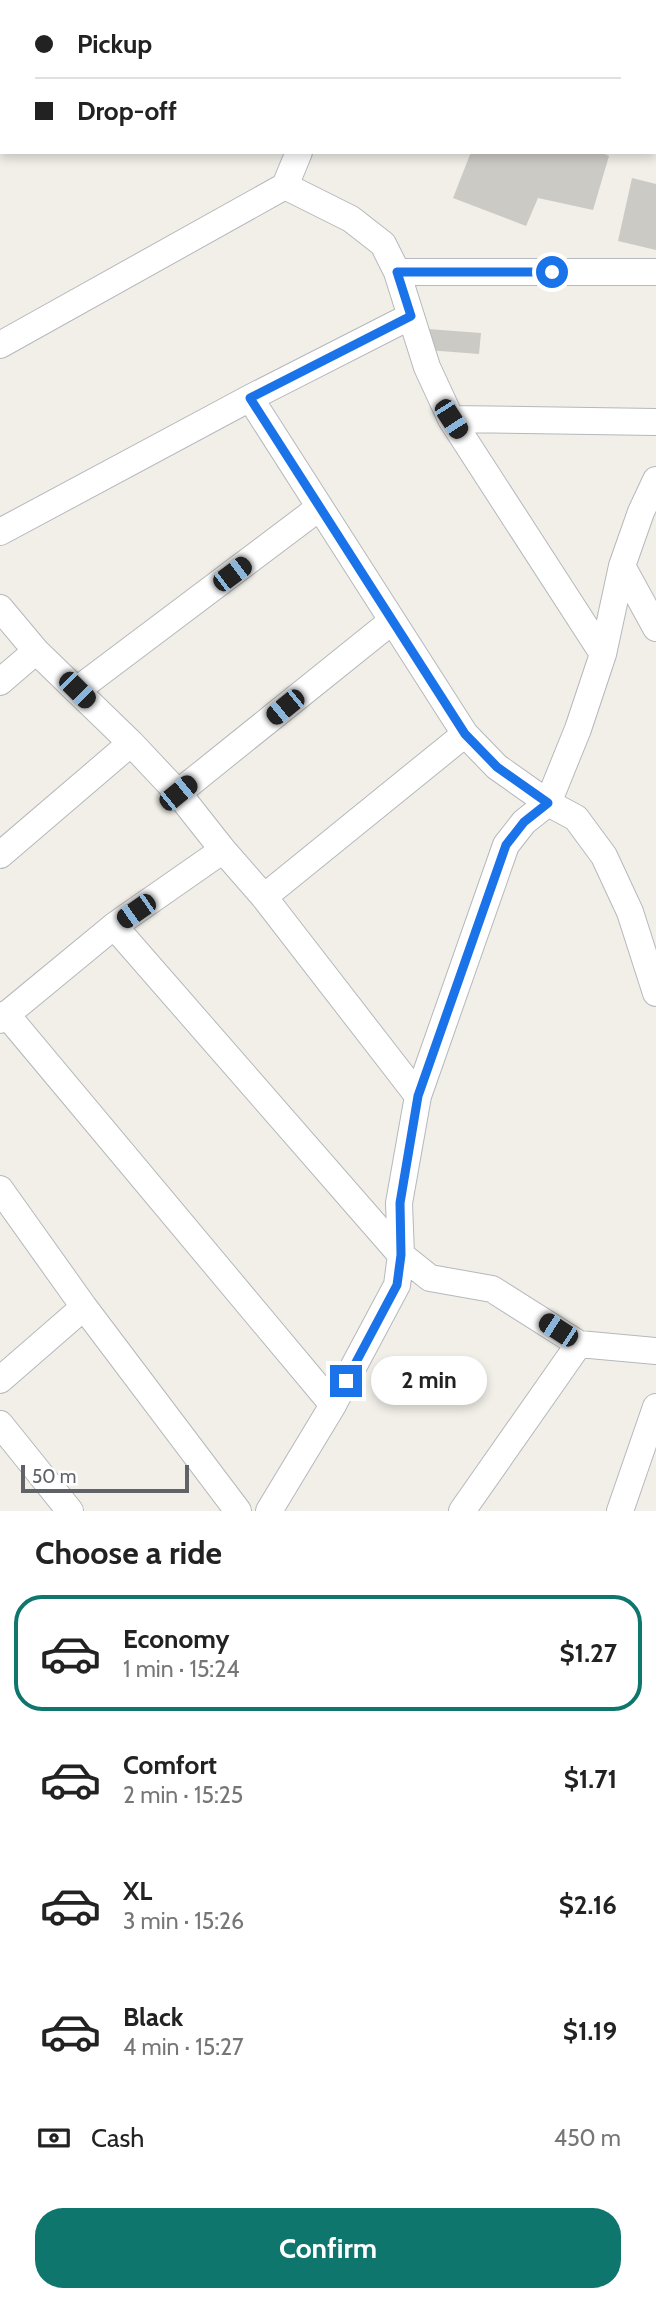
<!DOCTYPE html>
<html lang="en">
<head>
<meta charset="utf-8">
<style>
	:root { --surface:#fff; --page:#f2f2f2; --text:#222; --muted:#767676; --line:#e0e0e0; --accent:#0f766e }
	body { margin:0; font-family:Cabin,sans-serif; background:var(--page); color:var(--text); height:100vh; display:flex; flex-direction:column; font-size:26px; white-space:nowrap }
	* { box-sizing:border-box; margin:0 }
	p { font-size:23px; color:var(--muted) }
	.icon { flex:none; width:38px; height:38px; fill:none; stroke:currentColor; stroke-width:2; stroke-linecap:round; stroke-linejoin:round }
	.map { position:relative; height:1511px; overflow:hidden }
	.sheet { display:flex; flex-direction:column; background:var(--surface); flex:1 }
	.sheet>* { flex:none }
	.guide { position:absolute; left:0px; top:0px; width:656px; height:154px; box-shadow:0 4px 10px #0003; display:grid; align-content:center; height:154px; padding:0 35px; background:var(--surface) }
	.scale { position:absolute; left:21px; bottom:18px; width:168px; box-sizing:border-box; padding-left:7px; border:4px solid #5f6368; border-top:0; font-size:19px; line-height:24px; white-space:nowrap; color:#5f6368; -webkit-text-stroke:5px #fff; paint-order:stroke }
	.end { position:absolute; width:32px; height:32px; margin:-16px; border:9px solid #1a73e8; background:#fff; box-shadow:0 0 0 4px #fff }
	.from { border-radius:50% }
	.bubble { position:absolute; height:49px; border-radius:24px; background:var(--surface); box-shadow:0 4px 10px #0003; font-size:23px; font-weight:700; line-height:49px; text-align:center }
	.car { position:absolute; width:21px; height:42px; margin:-21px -10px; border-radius:9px; box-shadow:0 0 5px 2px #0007; background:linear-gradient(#222 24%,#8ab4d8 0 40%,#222 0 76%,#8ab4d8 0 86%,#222 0) }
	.guide b { display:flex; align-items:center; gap:24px; height:66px; font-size:26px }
	.guide b+b { border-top:2px solid var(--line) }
	.guide i { width:18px; height:18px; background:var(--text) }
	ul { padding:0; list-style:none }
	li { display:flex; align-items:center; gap:21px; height:116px; margin:0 14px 10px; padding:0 21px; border:4px solid transparent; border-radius:28px }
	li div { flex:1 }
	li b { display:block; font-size:26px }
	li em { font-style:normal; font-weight:700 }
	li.current { border-color:var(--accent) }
	li>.icon { width:63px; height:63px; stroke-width:1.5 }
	h2 { padding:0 35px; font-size:32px; line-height:84px }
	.pay { display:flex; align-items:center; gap:18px; height:77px; padding:0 35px; font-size:26px }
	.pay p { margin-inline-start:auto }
	.action { display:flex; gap:14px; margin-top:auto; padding:14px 35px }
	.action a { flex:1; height:80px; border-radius:28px; background:var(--accent); color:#fff; font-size:28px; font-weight:700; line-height:80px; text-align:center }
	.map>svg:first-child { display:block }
	.building { fill:#cccac5 }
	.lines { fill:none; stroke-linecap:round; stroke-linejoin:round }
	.minor-casing { stroke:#b5b8bc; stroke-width:28 }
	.tertiary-casing { stroke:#b5b8bc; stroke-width:35 }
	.minor { stroke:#fff; stroke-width:26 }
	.tertiary { stroke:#fff; stroke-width:33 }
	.route { stroke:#1a73e8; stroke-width:9 }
</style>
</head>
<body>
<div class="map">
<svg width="656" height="1511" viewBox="0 0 656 1511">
	<rect width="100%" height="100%" fill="#f1efe8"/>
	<path class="building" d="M471,152h129l9,4 -16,54 -55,-12 -12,28 -73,-28z
		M632,178l24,6v66l-38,-9z
		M428,329l53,4 -2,21 -52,-4z"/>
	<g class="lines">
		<g class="minor-casing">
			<path id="minor" d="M196,2l2,-2
				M359,2l1,-2
				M0,135l2,-1
				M285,186l14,-34
				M397,272h259
				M0,345l285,-159 66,33 32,25 14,28 30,95 24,52 152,235
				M250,398l215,336 32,33 51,36 28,15 28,38 26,56 26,81
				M451,419l205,3
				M0,532l250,-134 161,-82
				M622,566l34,62
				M0,608l36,43 95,92 47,50 45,57 41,47 154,199
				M0,682l36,-31
				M77,690l243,-183
				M178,793l214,-172
				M0,855l131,-112
				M264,897l201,-163
				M114,926l287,329 29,23 62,11 87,55 77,7
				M6,1014l327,391
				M0,1020l114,-94 109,-76
				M0,1189l84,118 154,204
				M0,1380l84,-73
				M0,1424l70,87
				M269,1511l64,-106 64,-120 4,-30 -2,-52 19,-107 88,-251 18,-23 24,-19 30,-74 25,-75 19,-88 19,-54 15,-32
				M462,1511l117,-167
				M620,1511l36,-104"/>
		</g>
		<g class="tertiary-casing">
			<path id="tertiary" d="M499,0l4,2
				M654,38l2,1"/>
		</g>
		<use href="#minor" class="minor"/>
		<use href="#tertiary" class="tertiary"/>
	</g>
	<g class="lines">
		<path class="route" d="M346,1381l51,-96 4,-30 -1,-52 18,-107 88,-251 18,-23 24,-19 -51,-36 -32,-33 -215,-336 161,-82 -14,-44h155"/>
	</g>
</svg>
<div class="scale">50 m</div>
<i class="end from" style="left:552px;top:272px"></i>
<i class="end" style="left:346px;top:1381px"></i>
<div class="bubble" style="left:371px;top:1356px;width:116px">2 min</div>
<i class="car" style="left:451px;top:419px;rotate:147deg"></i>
<i class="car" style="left:232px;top:574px;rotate:53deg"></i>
<i class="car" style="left:77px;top:690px;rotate:135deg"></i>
<i class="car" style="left:285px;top:707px;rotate:231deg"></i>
<i class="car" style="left:178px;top:793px;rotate:51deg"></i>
<i class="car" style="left:136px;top:911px;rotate:235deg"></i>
<i class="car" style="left:558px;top:1330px;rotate:303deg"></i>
<div class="guide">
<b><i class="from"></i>Pickup</b>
<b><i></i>Drop-off</b>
</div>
</div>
<section class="sheet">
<h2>Choose a ride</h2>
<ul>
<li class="current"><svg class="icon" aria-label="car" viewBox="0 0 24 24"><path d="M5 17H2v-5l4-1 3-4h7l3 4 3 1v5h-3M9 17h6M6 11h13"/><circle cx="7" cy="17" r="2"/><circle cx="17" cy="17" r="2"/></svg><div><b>Economy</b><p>1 min · 15:24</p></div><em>$1.27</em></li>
<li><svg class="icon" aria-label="car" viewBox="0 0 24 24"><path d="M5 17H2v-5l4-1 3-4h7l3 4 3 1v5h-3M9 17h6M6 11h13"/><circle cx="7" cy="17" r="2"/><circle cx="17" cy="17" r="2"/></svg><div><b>Comfort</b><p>2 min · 15:25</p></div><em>$1.71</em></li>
<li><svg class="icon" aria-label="car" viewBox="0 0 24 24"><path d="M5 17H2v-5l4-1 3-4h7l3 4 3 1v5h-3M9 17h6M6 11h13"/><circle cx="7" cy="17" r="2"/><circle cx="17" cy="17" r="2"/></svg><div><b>XL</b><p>3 min · 15:26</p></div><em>$2.16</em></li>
<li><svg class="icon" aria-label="car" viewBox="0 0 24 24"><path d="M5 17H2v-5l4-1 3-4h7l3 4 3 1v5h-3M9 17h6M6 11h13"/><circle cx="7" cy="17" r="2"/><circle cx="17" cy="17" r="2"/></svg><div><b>Black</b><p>4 min · 15:27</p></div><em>$1.19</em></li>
</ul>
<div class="pay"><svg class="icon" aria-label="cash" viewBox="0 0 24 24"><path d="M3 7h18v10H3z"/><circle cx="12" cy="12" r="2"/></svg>Cash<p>450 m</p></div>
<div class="action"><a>Confirm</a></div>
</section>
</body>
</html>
